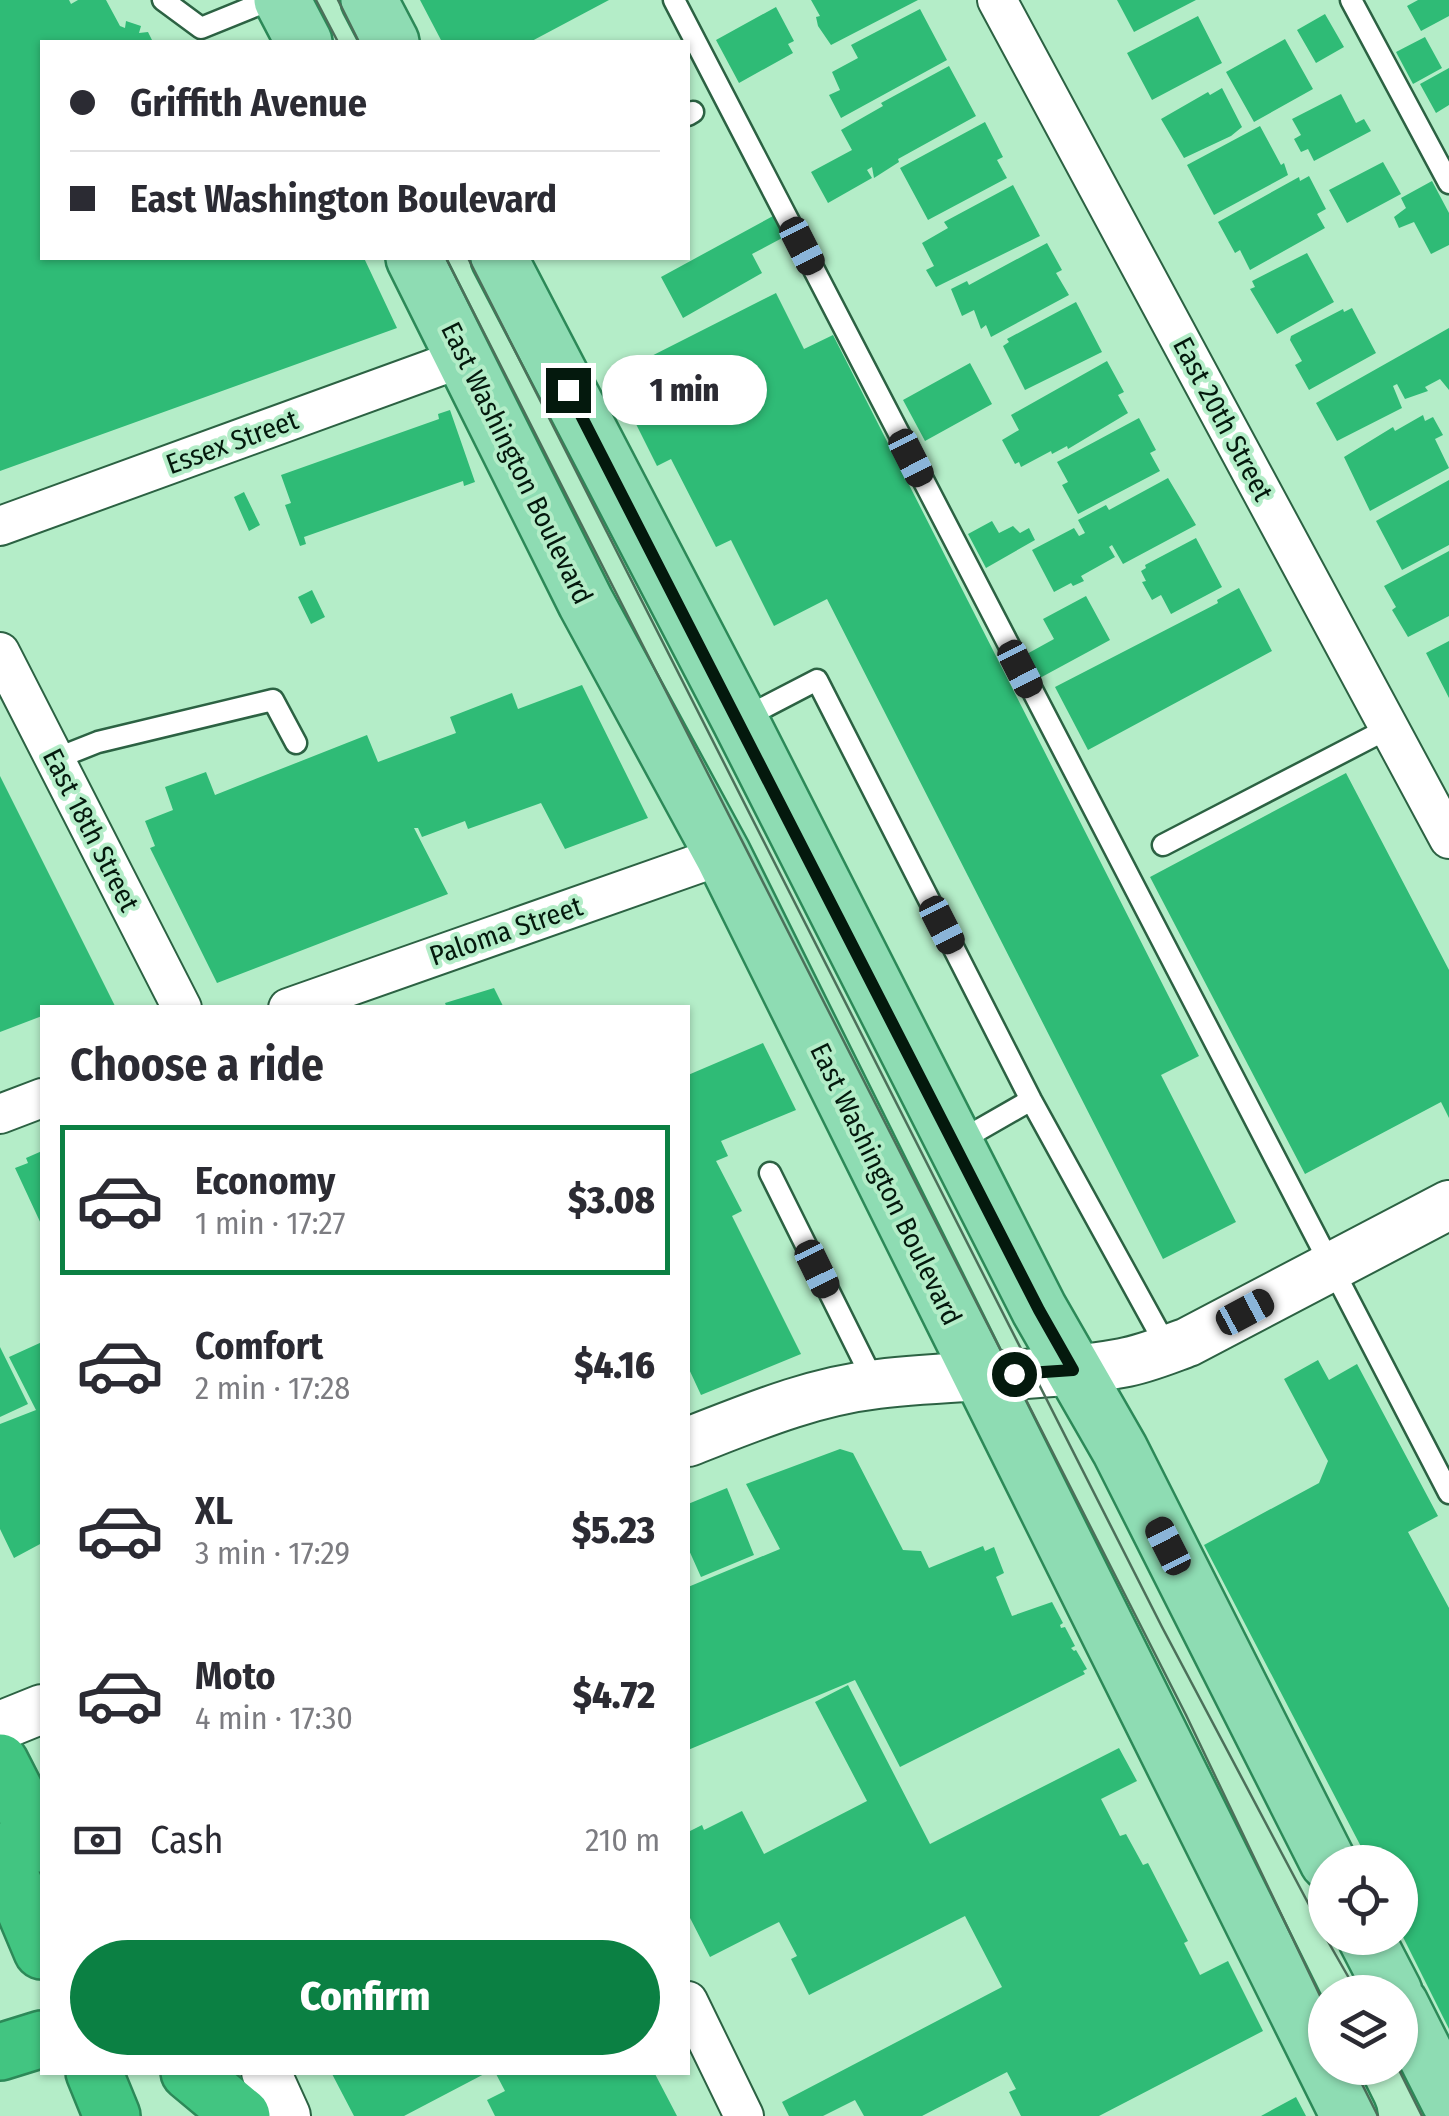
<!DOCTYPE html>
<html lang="en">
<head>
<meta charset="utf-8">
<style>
	:root { --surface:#fff; --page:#f7f7f7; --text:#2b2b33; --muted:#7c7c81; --line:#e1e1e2; --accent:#0b8043 }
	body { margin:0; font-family:"Fira Sans Condensed",sans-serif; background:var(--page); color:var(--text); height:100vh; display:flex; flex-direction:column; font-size:38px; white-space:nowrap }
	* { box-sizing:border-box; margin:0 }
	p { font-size:32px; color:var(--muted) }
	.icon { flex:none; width:55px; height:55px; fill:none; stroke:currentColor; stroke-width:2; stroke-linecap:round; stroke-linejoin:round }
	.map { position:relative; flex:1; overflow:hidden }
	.details { position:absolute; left:40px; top:1005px; width:650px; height:1070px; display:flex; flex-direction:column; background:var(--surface); border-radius:0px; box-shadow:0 2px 8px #0004 }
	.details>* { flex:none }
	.banner { position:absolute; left:40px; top:40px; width:650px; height:220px; border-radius:0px; box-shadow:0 2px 8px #0004; display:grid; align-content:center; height:220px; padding:0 30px; background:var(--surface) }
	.buttons { position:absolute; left:1308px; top:1845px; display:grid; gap:20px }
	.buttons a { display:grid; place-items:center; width:110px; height:110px; border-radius:50%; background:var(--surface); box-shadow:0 2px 8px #0004; font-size:50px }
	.end { position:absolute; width:45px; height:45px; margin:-22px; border:12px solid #04190d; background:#fff; box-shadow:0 0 0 5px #fff }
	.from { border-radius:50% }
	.bubble { position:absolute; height:70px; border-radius:35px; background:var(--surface); box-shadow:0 2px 8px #0004; font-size:32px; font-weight:800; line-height:70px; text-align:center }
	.car { position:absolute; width:30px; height:60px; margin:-30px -15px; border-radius:12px; box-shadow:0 0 8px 2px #0007; background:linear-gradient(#222 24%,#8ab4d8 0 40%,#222 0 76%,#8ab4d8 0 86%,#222 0) }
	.banner b { display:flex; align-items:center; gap:35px; height:95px; font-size:38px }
	.banner b+b { border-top:2px solid var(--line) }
	.banner i { width:25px; height:25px; background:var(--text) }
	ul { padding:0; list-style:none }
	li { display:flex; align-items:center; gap:30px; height:150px; margin:0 20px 15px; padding:0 10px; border:5px solid transparent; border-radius:0px }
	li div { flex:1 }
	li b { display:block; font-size:38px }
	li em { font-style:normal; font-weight:800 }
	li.on { border-color:var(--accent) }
	li>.icon { width:90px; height:90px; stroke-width:1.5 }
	h2 { padding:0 30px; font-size:45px; line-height:120px }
	.pay { display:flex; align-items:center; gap:25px; height:110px; padding:0 30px; font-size:38px }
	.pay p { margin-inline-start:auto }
	.action { display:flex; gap:20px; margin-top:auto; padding:20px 30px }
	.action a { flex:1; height:115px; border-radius:60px; background:var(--accent); color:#fff; font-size:40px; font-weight:800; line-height:115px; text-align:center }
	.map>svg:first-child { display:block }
	.building { fill:#2fbb76 }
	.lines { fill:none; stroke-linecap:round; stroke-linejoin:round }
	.service-casing { stroke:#2c6243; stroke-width:25 }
	.minor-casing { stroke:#2c6243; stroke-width:42 }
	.tertiary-casing { stroke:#2c6243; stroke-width:52 }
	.primary-casing { stroke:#2c8958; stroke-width:60 }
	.motorway-casing { stroke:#2c8958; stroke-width:60 }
	.service { stroke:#fff; stroke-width:20 }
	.minor { stroke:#fff; stroke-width:38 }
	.tertiary { stroke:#fff; stroke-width:48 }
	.primary { stroke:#8edcb3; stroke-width:55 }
	.motorway { stroke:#42c581; stroke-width:55 }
	.tram { stroke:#4c705a; stroke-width:2.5 }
	.route { stroke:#04190d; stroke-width:12 }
	.labels { text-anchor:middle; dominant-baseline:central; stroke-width:8; stroke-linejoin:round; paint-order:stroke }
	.street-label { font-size:28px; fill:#04190d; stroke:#b4edc8 }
</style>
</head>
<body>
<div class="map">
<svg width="1449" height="2116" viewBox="0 0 1449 2116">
	<rect width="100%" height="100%" fill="#b4edc8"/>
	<path class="building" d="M0,0h69l2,4 7,-4h28l14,26 5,2 1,-7 15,5 -2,7 9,-1 5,10h-111v216h322l33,70 -397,143z
		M420,0h189l-79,42h-88z
		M811,0h107l-87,45 -13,-19 -2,-9 4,-1z
		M1117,0h79l-62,32z
		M1418,0h31v16l-28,15 -14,-25z
		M776,7l18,34 -6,3 5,9 -54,30 -23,-43z
		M920,9l27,51 -106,58 -12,-23 11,-5 -8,-18 26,-14 -7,-13z
		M1325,14l19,33 -28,16 -19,-33z
		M1198,16l24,47 -70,37 -25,-47z
		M1425,37l17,31 -29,16 -17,-32z
		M1285,39l28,50 -59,33 -28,-50z
		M949,66l27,50 -78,43 1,3 -25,16 -2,-11 -5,3 5,8 -44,25 -17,-31 41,-22 -11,-20 42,-24 -2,-3z
		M1449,68v37l-13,8 -16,-29z
		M1222,88l20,39 -11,9 -47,22 -23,-39 47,-27 2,3z
		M1341,94l15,29 8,-4 7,12 -57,30 -6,-12 -7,3 -7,-13 7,-4 -9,-16z
		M985,122l18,35 -6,3 10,18 -79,42 -28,-52z
		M1260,126l21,39 3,-2 4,12 -74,40 -27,-50z
		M1383,162l18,32 -54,29 -18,-33z
		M1309,176l17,33 -9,5 8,14 -75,42 -10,-20 -5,3 -17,-31 81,-45 1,4z
		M1432,181l17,32v32l-18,9 -17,-32 -15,6 -5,-11 12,-9 -5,-10z
		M1013,185l27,51 -104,51 -10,-17 8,-4 -12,-23 26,-15 -4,-6z
		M773,216l11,21 -32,17 10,19 -79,45 -22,-41z
		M1047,243l15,27 -6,3 13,22 -78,42 -5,-12 -5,4 -7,-19 -12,6 -11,-27 16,-8 2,4z
		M1307,253l27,49 -57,32 -27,-45 5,-2 -3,-6z
		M776,293l28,56 29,-14 366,721 -38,19 75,147 -73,37 -336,-660 -53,27 -43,-86 -15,7 -45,-88 -14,7 -45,-90z
		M1076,302l26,50 -77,38 -22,-44 6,-4 -2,-3z
		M1352,308l24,45 -67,37 -14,-25 7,-4 -12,-21 1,-4 52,-27 1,3z
		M1449,328v62l-9,-11 -15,8 3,4 -23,8 -8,-15 -4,2 9,22 -65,33 -21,-38z
		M1107,361l17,31 -6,3 10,18 -60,36 -1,-3 -15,8 -1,-3 -30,16 -2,-5 -4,2 -13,-24 17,-10 -8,-15z
		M970,363l22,41 -67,37 -22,-41z
		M450,410l25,72 -11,4 -1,-5 -159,56 2,7 -6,2 -15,-41 6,-2 -10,-28 158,-56 -1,-5z
		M1423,415l2,6 8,-4 10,18 -8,4 14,29 -79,43 -26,-54 49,-30 2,4z
		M1139,418l17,32 -6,3 10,18 -82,43 -16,-29 6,-3 -11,-20z
		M1168,478l28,47 -73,39 -11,-19 -3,2 6,10 -34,19 3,5 -11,5 -2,-3 -17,9 -22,-42 42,-22 5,8 6,-3 -7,-13 28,-15 3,5z
		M1449,480v65l-47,25 -26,-49z
		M244,492l16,33 -11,6 -15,-34z
		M992,521l7,12 14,-7 7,7 9,-5 6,12 -49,28 -18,-34z
		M1196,538l26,49 -51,27 -10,-19 -9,5 -10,-18 4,-1 -5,-10 5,-3 -1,-3z
		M1449,551v65l-41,21 -16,-27 4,-3 -12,-21z
		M1239,588l33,63 -184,99 -33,-63 163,-84 -1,-3z
		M312,590l13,27 -14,7 -13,-27z
		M1086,596l24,44 -72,39 -13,-24 29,-16 -11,-20z
		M1449,641v57l-23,-45z
		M582,685l66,133 -83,31 -24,-46 -73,26 -3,-8 -43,16 -4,-9h-4l34,66 -231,89 -67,-135 5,-2 -10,-25 28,-11 -8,-23 41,-15 9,23 152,-60 11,27 78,-29 -6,-16 62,-24 6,16z
		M1346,773l103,197v148l-8,-16 -136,72 -155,-297z
		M0,776l116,232h-74v8l-42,16z
		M494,988l10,20h-57l-2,-5z
		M763,1043l33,67 -75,31 7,15 -12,5 26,50 -10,5 69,138 -100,41 -13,-28v-292z
		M42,1151v75l-27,-58 13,-5 -2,-5z
		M42,1342v201l-28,15 -14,-29v-105l36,-14 -27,-53z
		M0,1347l28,57 -28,13z
		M1318,1360l11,20 28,-16 81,152 -30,16 41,76v421l-49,-98v-69h-31l-165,-317 115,-62 9,-22 -44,-82z
		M840,1449l13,4 50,97 18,1 8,17 54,-22 2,5 9,-4 10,26 -8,4 16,39 40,-14 11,21 -3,2 1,3 4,-1 10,19 -4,2 3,3 2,-1 11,19 -4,2 2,3 -185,93 -45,-87 -167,70v-163l92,-38 -34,-65z
		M727,1488l27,67 -53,22 -13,-29v-44z
		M848,1685l82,159 189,-96 18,33 -36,18 19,37 6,-2 17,31 5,-2 40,78 -4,2 16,32 28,-14 35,70 -164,85h-78l-12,-24 7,-3 -9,-17 -85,44h-58l-9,-16 -32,16h-34l-7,-14 220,-115 -37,-71 -156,79 -18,-36 6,-3 -18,-34 -69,35 -22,-43v-82l14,-7 2,5 38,-19 22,43 103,-53 -52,-99z
		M331,2072h157l-84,44h-50z
		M495,2072h159l23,44h-182l-8,-16 18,-9z
		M1296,2097l10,19h-45z"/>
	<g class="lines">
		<g class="service-casing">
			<path id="service" d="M163,0l38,28 69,-28
				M674,0l775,1493
				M1351,0l98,183
				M688,115l5,-3
				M740,720l77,-40 214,420 137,249
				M55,759l43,-17 175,-42 23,43
				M1163,845l226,-117
				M956,1143l75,-43
				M770,1173l105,211"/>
		</g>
		<g class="minor-casing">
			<path id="minor" d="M997,0l452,839
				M0,526l465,-169
				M0,652l182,356
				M288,1008l435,-153
				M0,1114l42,-16
				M688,2001l56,115"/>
		</g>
		<g class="tertiary-casing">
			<path id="tertiary" d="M688,1442c62,-24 122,-50 190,-58 81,-10 164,-6 244,-21 23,-4 44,-13 66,-21l261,-137
				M0,1726l42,-17
				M266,2072l20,44"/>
		</g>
		<g class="primary-casing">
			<path id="primary" d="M282,0l22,42
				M369,0l22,42
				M414,258l172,345 137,252 626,1261
				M499,258l241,462 299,589 81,141 208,412
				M1366,1938l28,54
				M1400,2004l49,97"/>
		</g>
		<g class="motorway-casing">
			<path id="motorway" d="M0,1762l42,82
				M0,1851l42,100
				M0,2052l42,-13
				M94,2072l18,44
				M189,2072l53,44"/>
		</g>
		<use href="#service" class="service"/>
		<use href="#minor" class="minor"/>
		<use href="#tertiary" class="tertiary"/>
		<use href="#primary" class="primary"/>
		<use href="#motorway" class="motorway"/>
		<path class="tram" d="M316,0l22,42
			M338,0l21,42
			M446,258l740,1457 139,291
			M468,258l694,1369 163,308
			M1326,1938l31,54
			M1354,2068l24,48
			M1398,2068l24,48"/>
	</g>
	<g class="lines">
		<path class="route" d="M568,390l471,920 34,60 -59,4"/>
	</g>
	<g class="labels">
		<g class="street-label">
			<text transform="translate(1223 419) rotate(62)">East 20th Street</text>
			<text transform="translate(232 442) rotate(-20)">Essex Street</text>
			<text transform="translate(517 463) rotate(64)">East Washington Boulevard</text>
			<text transform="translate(91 830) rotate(63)">East 18th Street</text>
			<text transform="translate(506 931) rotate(-19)">Paloma Street</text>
			<text transform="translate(886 1184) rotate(64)">East Washington Boulevard</text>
		</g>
	</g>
</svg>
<div class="buttons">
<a><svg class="icon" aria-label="locate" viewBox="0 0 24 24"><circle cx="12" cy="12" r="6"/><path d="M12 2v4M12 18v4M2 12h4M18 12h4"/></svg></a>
<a><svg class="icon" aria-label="layers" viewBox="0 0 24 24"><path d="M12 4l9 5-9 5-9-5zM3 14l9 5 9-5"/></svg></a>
</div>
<i class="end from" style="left:1014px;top:1374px"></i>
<i class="end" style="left:568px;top:390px"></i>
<div class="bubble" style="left:602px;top:355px;width:165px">1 min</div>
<i class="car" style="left:802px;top:246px;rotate:153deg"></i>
<i class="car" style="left:911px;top:458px;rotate:153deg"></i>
<i class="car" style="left:1020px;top:669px;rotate:153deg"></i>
<i class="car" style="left:942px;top:925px;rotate:153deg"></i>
<i class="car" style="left:817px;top:1269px;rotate:154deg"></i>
<i class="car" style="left:1245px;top:1312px;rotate:62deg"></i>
<i class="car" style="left:1168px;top:1546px;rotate:333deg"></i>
<div class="banner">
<b><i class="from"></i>Griffith Avenue</b>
<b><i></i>East Washington Boulevard</b>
</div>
<section class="details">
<h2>Choose a ride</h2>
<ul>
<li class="on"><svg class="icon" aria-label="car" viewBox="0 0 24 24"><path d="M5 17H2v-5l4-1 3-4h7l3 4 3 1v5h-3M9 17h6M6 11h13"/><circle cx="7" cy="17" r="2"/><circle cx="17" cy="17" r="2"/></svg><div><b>Economy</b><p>1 min · 17:27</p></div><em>$3.08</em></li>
<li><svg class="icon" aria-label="car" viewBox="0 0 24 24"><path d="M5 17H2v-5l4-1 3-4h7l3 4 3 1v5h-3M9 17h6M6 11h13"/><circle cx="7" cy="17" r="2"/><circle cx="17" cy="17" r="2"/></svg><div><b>Comfort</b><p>2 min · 17:28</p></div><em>$4.16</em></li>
<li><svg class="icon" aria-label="car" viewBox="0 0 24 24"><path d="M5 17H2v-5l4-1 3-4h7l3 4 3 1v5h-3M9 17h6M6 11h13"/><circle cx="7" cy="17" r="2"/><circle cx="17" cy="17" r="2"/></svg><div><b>XL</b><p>3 min · 17:29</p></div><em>$5.23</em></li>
<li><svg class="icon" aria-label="car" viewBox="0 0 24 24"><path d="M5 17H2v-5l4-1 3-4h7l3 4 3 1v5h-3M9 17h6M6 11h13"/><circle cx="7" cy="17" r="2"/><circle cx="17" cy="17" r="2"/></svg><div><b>Moto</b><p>4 min · 17:30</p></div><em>$4.72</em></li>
</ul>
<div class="pay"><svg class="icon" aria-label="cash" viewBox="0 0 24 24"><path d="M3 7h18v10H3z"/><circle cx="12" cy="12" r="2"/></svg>Cash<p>210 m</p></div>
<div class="action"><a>Confirm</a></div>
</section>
</div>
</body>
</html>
